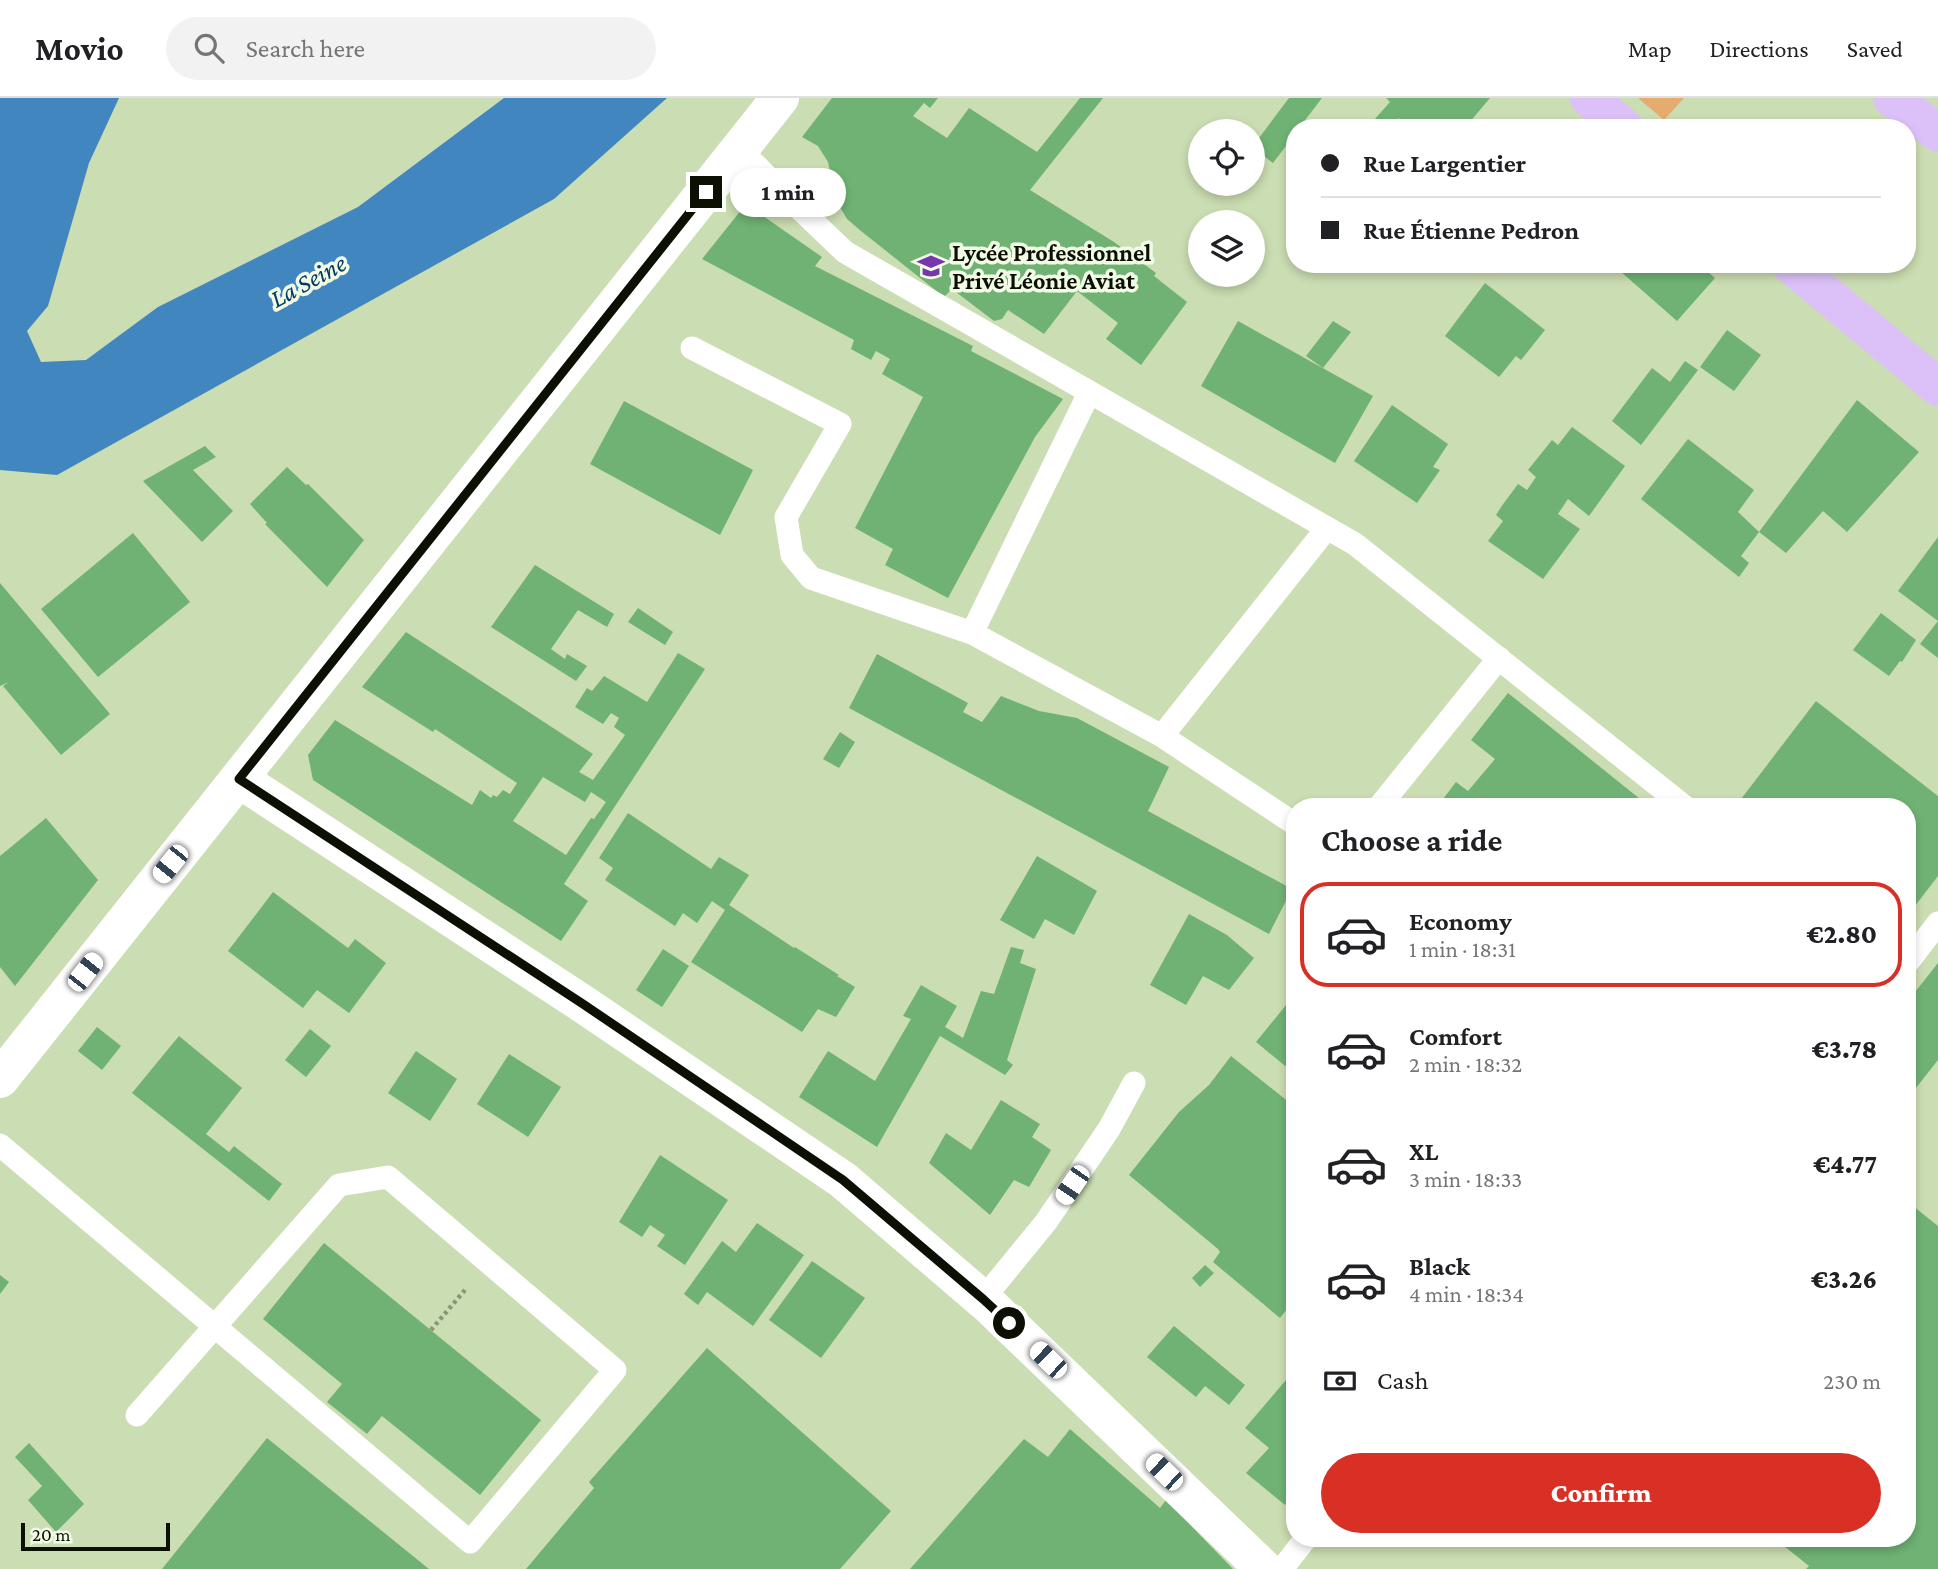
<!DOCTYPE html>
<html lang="en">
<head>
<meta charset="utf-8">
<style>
	:root { --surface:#fff; --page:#f2f2f2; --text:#202124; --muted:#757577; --line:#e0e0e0; --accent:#d93025 }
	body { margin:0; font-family:"Crimson Pro",serif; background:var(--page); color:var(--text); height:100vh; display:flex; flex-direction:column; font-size:26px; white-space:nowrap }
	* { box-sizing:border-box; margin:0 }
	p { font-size:23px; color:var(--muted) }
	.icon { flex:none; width:38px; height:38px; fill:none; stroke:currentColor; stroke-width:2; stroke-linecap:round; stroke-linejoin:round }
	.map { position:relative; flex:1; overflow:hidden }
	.details { position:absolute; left:1286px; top:700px; width:630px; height:749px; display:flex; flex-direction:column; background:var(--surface); border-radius:28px; box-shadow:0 4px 10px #0003 }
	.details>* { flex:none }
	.hud { position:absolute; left:1286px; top:21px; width:630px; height:154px; border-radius:28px; box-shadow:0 4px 10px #0003; display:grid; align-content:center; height:154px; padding:0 35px; background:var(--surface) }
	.controls { position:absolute; left:1188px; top:21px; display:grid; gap:14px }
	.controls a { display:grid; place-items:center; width:77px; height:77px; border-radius:50%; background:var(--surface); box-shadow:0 4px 10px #0003; font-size:35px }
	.scale { position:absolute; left:21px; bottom:18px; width:149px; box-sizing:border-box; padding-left:7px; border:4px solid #0b1003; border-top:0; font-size:19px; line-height:24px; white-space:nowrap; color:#0b1003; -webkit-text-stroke:5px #f1fbe5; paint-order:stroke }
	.end { position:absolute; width:32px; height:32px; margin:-16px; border:9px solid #0b1003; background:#fff; box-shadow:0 0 0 4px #fff }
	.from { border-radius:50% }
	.bubble { position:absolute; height:49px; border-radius:24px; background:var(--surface); box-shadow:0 4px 10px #0003; font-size:23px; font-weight:800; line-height:49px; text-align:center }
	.car { position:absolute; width:21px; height:42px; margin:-21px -10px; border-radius:9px; box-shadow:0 0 5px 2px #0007; background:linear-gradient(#fff 24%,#345 0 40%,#fff 0 76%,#345 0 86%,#fff 0) }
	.hud b { display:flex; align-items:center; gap:24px; height:66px; font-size:26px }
	.hud b+b { border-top:2px solid var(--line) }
	.hud i { width:18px; height:18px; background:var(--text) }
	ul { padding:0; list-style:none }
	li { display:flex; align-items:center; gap:21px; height:105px; margin:0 14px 10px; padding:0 21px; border:4px solid transparent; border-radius:28px }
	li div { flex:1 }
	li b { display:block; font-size:26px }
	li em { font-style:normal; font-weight:800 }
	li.current { border-color:var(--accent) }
	li>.icon { width:63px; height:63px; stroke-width:1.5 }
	h2 { padding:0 35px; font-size:32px; line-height:84px }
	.pay { display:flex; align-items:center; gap:18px; height:77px; padding:0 35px; font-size:26px }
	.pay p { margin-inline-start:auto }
	.primary-button { display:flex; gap:14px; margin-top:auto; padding:14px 35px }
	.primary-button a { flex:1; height:80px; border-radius:42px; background:var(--accent); color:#fff; font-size:28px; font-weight:800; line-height:80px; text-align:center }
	header { display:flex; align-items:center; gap:42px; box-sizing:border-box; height:98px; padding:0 35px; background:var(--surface); border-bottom:2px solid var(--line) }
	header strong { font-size:33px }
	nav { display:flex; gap:38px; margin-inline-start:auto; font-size:24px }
	.search { width:490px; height:63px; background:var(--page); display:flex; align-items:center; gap:18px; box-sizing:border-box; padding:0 24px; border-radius:38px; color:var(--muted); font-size:26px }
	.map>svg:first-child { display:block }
	.green { fill:#e6ab6f }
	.water { fill:#4186bf }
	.building { fill:#70b274; fill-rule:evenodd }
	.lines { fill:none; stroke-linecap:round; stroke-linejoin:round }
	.path { stroke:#8a9776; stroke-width:4.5; stroke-dasharray:3.5 3.5; stroke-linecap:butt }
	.lane { stroke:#fff; stroke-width:23 }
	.street { stroke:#fff; stroke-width:38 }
	.secondary { stroke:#fff; stroke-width:38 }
	.primary { stroke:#dcc1f8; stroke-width:38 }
	.route { stroke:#0b1003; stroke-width:9 }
	.labels { text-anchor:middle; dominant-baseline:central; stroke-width:7; stroke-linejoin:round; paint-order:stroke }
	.poi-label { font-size:24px; font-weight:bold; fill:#0b1003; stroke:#f1fbe5; text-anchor:start }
	.water-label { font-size:26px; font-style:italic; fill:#053c62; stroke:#f1fbe5 }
</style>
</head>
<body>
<header>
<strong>Movio</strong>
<div class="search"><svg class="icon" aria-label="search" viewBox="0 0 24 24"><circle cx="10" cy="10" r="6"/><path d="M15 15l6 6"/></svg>Search here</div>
<nav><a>Map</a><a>Directions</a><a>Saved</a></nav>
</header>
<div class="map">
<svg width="1938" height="1471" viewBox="0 0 1938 1471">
	<rect width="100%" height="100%" fill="#cbddb2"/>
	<path class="green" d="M1638,0h46l-20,22z"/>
	<path class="water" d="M0,0h119l-30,65 -41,143 -21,25 14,31 45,-2 72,-53 200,-100 146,-109h163l-113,101 -497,276 -57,-5z"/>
	<path class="building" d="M832,0h106l-8,10 -6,-5 -11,13 34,22 22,-30 68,44 43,-54h23l-73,92 84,52 42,31 -2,3 33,26 -46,63 -35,-26 12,-16 -41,-32 -33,43 -36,-24 -6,9 -8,2 -42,-32 -8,8 -83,-66 -14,-12 -10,-17 -9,-40 -10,-16 -16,-9z
		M1289,0h33l-23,30h-4v6l-22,29 -20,-15v-2z
		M1386,0h104l-21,25 5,5h-64l-11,-10 -8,10h-24l23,-26z
		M746,106l76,53 -7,9 158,80 -2,5 92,48 -28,38 -87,161 -63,-33 8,-16 -38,-21 68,-131 -41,-23 8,-15 -14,-8 -5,9 -20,-11 3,-9 -152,-81z
		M1625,166h74l16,14 -38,43 -57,-50z
		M1485,185l60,47 -24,30 -5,-4 -17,21 -54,-41z
		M1238,223l135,75 -38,67 -134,-77z
		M1333,223l18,11 -28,36 -17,-12z
		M1727,232l34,25 -27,36 -34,-24z
		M1685,263l13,9 -57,75 -29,-24 40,-53 18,14z
		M1857,302l62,52 -72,80 -24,-21 -37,42 -27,-21z
		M624,303l129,69 -33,65 -130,-71z
		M1392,307l56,39 -15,23 7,3 -23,33 -63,-42z
		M1572,329l53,39 -36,50 -21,-17 -10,15 22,15 -37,50 -55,-38 15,-20 -7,-6 5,-8 17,-23 9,6 9,-13 -8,-7 24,-30 6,5z
		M1688,341l66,51 -16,22 21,20 -18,24 8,7 -10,14 -98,-78z
		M205,348l11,11 -23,13 40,41 -31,31 -59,-61z
		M287,369l19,18 2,-1 56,56 -37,47 -62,-63 2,-1 -17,-19z
		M133,435l57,69 -92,75 -57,-68z
		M1938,439v121l-18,-14 18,-23 -40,-30z
		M535,467l79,49 -7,13 -29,-17 -27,39 14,10 2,-5 20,12 -11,15 -85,-54z
		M0,485l110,131 -49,41 -58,-69 6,-4 -9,4z
		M638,510l35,24 -8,13 -37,-23z
		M1881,515l35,27 -14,22 -2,-1 -11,15 -36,-26z
		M406,534l187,122 -14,18 14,8 32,-45 -11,-8 5,-9 -8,-5 -8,11 -28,-17 12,-19 5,3 12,-15 43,26 31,-49 27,16 -141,215 24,17 -27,40 -248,-161 -5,-25 27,-35 137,85 8,-15 11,8 2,-3 4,2 6,-7 7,4 7,-11 -82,-54 -2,3 -71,-45zM543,679l42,25 6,-10 15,10 -12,17 -3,-1 -25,37 -53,-34z
		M877,556l91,49 -5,9 19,10 19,-26 38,15 38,7 92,49 -21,44 144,78 -23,45 -420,-226z
		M1508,595l142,114h-213l19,-25 12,9 27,-32 -24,-19z
		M1816,603l122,95v80l-30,39v-108h-173z
		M840,634l15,10 -16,26 -16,-9z
		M628,715l83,56 8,-12 30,18 -20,30 65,43 1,-1 44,28 -2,1 18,11 -19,30 -18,-8 -16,23 -111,-70 34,-52 -13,-9 -15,22 -14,-10 -8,13 -70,-46 8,-12 -14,-10z
		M46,720l52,62 -83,106 -15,-19v-111z
		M1037,758l60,35 -23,44 -29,-16 -11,20 -34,-19z
		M273,794l75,56 7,-9 31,24 -37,50 -32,-23 -14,18 -75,-57z
		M1189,816l38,21 27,23 -25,32 -26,-14 -17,29 -36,-20z
		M1011,849l13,3 -4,13 16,6 -29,91 6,5 -8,10 -65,-39 -63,111 -78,-50 29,-46 47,30 36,-62 -8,-3 18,-31 36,21 -12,21 18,11 18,-47 13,3z
		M663,851l26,17 -27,41 -26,-17z
		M1938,865v97l-30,38v-97z
		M1295,896v80l-39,-32z
		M97,929l24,19 -19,24 -24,-19z
		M310,931l21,17 -25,31 -21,-17z
		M179,938l63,52 -36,46 23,18 5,-6 48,38 -13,17 -137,-108z
		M416,953l41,28 -27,42 -42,-28z
		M509,956l52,33 -33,50 -51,-33z
		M1231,958l64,51v195l-2,-1 -13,17 -67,-56 7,-10 -2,-3 -89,-74 50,-63 30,-27z
		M1001,1002l39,24 -8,13 19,13 -22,37 -15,-7 -24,35 -61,-52 17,-30 25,17z
		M660,1057l68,45 -43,65 -28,-19 8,-11 -15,-10 -8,12 -23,-15z
		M1908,1104l30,24v343h-132l3,-3 -35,-28h134z
		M757,1125l47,32 -51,71 -46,-34 -9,13 -14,-11 38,-53 14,11z
		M324,1145l217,177 -61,75 -98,-79 -15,18 -40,-32 15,-18 -79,-65z
		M812,1163l53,37 -44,60 -52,-38z
		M1205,1167l9,8 -14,14 -8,-9z
		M0,1177l9,7 -9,12z
		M1174,1228l71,59 -16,20 -24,-19 -9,11 -49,-40z
		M707,1250l184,163 -51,58h-314l68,-81 -5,-6z
		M1286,1282l9,8v104l-10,13 -39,-32 23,-25 -24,-20z
		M1070,1331l90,79 6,-8 67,69h-323l114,-130 24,18z
		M267,1340l162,131h-267z
		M29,1345l55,61 -28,28 -28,-32 14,-14 -27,-29z"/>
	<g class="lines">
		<path class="path" d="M431,1232l34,-40"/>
		<path class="lane" d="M740,51l38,39 67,64 510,292 330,263
			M692,250l148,76 -54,93 6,38 19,23 161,55 190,103 165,-208
			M972,535l117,-240
			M1162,638l133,88
			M1379,709l120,-149
			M1908,864l30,-39
			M0,1047l470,397 145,-172 -227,-193 -49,8 -202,230
			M983,1201l63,-77 63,-93 25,-46
			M1282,1471l24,-31"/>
		<path class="street" d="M239,681l344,225 260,176 146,125 275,264"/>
		<path class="secondary" d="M0,981l780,-981"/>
		<path class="primary" d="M1589,0l36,30
			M1892,0l46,35
			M1790,166l148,123"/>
	</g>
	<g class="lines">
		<path class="route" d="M706,94l-467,587 344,225 260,176 140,119 26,24"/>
	</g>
	<defs>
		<g id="school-bare" transform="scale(2.1)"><path d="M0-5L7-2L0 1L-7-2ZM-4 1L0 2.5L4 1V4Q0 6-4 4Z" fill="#7737ac" stroke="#f1fbe5" stroke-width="2.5" paint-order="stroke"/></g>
	</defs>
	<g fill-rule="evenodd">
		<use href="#school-bare" x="931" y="168"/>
	</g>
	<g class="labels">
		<g class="poi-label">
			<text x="952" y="154">Lycée Professionnel<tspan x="952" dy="28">Privé Léonie Aviat</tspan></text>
		</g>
		<g class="water-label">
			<text transform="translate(308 183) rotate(-29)">La Seine</text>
		</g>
	</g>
</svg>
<div class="controls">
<a><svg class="icon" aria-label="locate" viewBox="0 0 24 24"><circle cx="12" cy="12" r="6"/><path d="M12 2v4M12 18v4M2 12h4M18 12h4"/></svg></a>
<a><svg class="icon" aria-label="layers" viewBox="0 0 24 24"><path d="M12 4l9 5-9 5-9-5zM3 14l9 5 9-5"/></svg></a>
</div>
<div class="scale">20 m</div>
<i class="end from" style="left:1009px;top:1225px"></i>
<i class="end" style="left:706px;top:94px"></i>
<div class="bubble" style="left:730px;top:70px;width:116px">1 min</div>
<i class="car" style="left:170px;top:766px;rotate:219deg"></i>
<i class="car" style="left:85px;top:874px;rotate:38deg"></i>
<i class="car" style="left:1072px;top:1087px;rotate:214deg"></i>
<i class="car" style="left:1048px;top:1262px;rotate:314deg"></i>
<i class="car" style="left:1164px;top:1374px;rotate:314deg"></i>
<div class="hud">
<b><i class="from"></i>Rue Largentier</b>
<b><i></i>Rue Étienne Pedron</b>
</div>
<section class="details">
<h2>Choose a ride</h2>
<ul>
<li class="current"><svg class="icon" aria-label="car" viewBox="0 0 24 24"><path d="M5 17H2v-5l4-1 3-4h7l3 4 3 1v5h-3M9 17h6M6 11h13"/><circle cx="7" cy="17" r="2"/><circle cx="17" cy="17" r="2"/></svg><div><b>Economy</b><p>1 min · 18:31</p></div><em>€2.80</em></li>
<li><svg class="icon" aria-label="car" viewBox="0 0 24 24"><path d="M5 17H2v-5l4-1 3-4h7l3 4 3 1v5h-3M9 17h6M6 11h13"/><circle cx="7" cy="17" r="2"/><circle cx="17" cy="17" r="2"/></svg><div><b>Comfort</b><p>2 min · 18:32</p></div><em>€3.78</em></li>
<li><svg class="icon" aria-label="car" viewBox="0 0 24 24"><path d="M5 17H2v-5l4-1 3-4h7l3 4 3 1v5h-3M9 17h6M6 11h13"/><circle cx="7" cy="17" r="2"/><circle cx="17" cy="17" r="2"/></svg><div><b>XL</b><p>3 min · 18:33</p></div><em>€4.77</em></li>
<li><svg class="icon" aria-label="car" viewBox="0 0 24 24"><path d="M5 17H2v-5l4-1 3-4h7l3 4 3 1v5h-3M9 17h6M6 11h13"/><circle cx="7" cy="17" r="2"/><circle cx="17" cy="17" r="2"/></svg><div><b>Black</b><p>4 min · 18:34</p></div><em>€3.26</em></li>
</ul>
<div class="pay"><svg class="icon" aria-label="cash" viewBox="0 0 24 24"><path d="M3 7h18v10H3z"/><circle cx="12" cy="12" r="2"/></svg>Cash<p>230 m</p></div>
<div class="primary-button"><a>Confirm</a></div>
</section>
</div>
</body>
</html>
